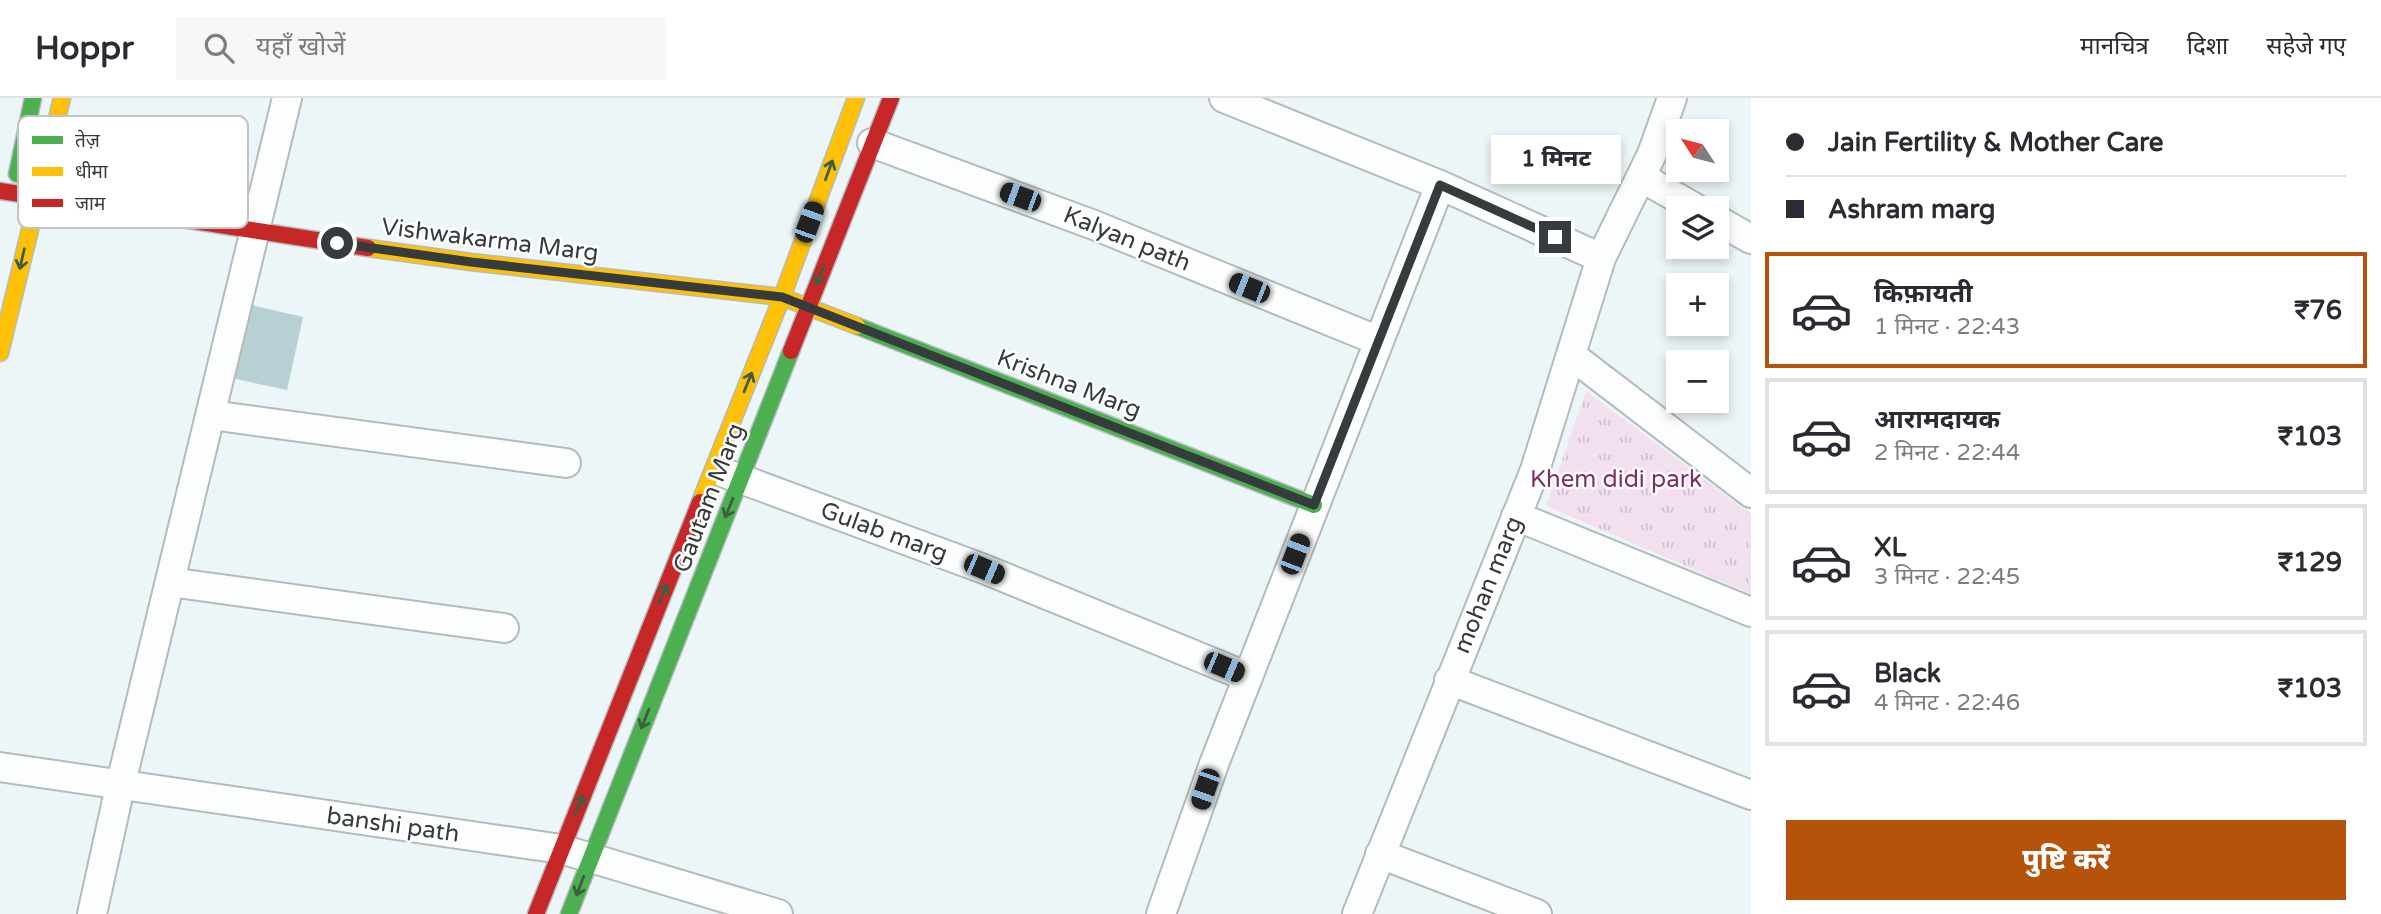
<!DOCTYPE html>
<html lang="hi">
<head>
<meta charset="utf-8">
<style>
	:root { --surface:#fff; --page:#f7f7f7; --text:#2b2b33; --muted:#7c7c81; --line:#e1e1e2; --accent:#b45309 }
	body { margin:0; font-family:"Varela Round","Noto Sans Devanagari",sans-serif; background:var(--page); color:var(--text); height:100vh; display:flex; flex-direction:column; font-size:26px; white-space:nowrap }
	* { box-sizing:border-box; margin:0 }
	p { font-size:23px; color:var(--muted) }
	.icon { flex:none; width:38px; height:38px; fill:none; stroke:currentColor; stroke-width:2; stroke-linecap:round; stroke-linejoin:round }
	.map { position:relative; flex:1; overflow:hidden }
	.side { display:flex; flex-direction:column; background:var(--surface); width:630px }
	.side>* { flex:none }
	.top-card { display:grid; align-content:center; height:154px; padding:0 35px; background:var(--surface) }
	.needle { width:46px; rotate:306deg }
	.tools { position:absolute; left:1666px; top:21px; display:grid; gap:14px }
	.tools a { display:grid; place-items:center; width:63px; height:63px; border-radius:0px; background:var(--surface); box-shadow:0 4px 10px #0003; font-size:35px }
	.end { position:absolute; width:32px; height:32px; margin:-16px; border:9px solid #363c3e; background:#fff; box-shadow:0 0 0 4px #fff }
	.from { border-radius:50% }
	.bubble { position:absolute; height:49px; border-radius:0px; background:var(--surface); box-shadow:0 4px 10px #0003; font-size:23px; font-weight:800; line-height:49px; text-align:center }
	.car { position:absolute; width:21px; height:42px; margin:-21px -10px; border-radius:9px; box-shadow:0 0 5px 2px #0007; background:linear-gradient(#222 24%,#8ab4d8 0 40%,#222 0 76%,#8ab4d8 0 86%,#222 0) }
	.top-card b { display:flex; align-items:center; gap:24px; height:66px; font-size:26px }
	.top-card b+b { border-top:2px solid var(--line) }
	.top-card i { width:18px; height:18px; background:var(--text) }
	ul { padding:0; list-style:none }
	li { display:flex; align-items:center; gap:21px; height:116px; margin:0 14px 10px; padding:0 21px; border:4px solid var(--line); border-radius:0px }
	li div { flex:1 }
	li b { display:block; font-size:26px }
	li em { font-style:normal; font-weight:800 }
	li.on { border-color:var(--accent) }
	li>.icon { width:63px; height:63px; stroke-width:1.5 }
	.primary-button { display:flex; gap:14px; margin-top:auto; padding:14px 35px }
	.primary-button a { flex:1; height:80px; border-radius:0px; background:var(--accent); color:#fff; font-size:28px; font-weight:800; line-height:80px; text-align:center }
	header { display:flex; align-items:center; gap:42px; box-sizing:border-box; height:98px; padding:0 35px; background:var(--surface); border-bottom:2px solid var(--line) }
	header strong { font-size:33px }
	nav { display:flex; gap:38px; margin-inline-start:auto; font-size:24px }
	.search { width:490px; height:63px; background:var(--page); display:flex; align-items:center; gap:18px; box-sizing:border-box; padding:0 24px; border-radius:0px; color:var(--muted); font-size:26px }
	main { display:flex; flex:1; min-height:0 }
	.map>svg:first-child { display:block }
	.park { fill:url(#park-tufts) }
	.building { fill:#b7d0d4 }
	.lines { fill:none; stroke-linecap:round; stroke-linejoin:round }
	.street-casing { stroke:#b4bbbc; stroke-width:32 }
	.fast-casing { stroke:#b4bbbc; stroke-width:19 }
	.slow-casing { stroke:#b4bbbc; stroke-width:19 }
	.jam-casing { stroke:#b4bbbc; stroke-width:19 }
	.street { stroke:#fcfefe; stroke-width:28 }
	.fast { stroke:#4caf50; stroke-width:16 }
	.slow { stroke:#ffc107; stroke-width:16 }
	.jam { stroke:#c62828; stroke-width:16 }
	.oneway { stroke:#3d5e43 }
	.route { stroke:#363c3e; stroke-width:9 }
	.labels { text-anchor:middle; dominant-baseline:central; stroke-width:5; stroke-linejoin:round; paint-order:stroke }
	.street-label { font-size:24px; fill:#363c3e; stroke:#fff }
	.park-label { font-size:24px; fill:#7f2d64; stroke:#fff }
	.key { fill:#fff; stroke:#c3c4c5; stroke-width:2 }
	.key-label { font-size:19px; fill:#363c3e }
</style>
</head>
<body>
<header>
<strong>Hoppr</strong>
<div class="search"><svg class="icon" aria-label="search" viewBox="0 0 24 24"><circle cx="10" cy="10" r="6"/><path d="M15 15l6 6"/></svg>यहाँ खोजें</div>
<nav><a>मानचित्र</a><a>दिशा</a><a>सहेजे गए</a></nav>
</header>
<main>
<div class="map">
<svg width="1751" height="816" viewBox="0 0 1751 816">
	<defs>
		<pattern id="park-tufts" width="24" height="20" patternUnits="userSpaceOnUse" patternTransform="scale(1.75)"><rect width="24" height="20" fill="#f3e0ee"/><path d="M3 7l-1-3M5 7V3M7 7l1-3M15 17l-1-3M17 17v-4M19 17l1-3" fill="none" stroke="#d1c1cd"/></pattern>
	</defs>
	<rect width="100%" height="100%" fill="#ecf5f7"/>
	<path class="park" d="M1586,293l165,123v80l-205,-88z"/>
	<path class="building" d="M247,206l56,13 -16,73 -56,-12z"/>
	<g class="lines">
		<g class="street-casing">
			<path id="street" d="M1224,0l216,87 161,73
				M872,45l222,82 285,116
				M1641,79l54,31
				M1717,122l34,19
				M1571,257l180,138
				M211,317l355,48
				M722,374l262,97 264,108
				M1516,418l235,96
				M170,484l334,46
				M1449,582l302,115
				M0,669l561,82 217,65
				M1380,756l157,60
				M92,816l28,-127 167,-689
				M1161,816l53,-150 226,-579
				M1357,816l178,-444 66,-212 51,-104 20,-56"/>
		</g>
		<g class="fast-casing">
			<path id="fast" d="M17,76l16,-76
				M857,228l457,179
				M569,816l222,-563"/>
		</g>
		<g class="slow-casing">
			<path id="slow" d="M368,150l103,14 311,35 75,29
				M0,255l62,-255
				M700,404l82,-205 74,-199"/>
		</g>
		<g class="jam-casing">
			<path id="jam" d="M0,93l368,57
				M791,253l100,-253
				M536,816l164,-412"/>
		</g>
		<use href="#street" class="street"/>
		<use href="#fast" class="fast"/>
		<use href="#slow" class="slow"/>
		<use href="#jam" class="jam"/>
	</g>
	<defs><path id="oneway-shaft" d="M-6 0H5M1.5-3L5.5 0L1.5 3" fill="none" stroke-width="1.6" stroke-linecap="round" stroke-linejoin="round" transform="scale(1.75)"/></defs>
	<g class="oneway">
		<use href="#oneway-shaft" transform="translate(829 72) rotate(-70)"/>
		<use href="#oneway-shaft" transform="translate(22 161) rotate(103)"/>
		<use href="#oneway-shaft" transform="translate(820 177) rotate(112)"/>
		<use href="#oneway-shaft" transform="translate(748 284) rotate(-68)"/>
		<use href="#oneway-shaft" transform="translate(729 410) rotate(112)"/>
		<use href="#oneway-shaft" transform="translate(663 496) rotate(-68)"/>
		<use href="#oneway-shaft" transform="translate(645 621) rotate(112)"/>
		<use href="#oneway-shaft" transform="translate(579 707) rotate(-68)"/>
		<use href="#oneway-shaft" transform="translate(580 788) rotate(111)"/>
	</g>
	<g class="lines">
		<path class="route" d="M337,145l134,19 311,35 532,208 126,-320 115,52"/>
	</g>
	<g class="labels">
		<g class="street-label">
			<text transform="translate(1127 141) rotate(22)">Kalyan path</text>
			<text transform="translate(490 142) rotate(7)">Vishwakarma Marg</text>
			<text transform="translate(1069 286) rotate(21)">Krishna Marg</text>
			<text transform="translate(709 400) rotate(-69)">Gautam Marg</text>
			<text transform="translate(884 434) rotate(20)">Gulab marg</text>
			<text transform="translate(1488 487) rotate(-68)">mohan marg</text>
			<text transform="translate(393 727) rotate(8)">banshi path</text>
		</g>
		<g class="park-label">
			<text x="1616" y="381">Khem didi park</text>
		</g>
	</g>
	<rect x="18" y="18" width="230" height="112" rx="10" class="key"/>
	<rect x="32" y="38" width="31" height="8" fill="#4caf50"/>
	<rect x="32" y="69" width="31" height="9" fill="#ffc107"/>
	<rect x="32" y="101" width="31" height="8" fill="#c62828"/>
	<g class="key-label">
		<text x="75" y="49">तेज़</text>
		<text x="75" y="80">धीमा</text>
		<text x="75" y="112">जाम</text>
	</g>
</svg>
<div class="tools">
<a><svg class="needle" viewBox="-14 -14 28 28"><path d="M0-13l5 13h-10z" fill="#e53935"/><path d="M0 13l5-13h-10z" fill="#7c7c81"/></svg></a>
<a><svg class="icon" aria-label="layers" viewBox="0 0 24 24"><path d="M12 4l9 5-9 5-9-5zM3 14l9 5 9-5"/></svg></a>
<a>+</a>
<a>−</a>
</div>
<i class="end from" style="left:337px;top:145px"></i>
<i class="end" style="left:1555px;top:139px"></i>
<div class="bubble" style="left:1491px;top:37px;width:130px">1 मिनट</div>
<i class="car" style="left:1020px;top:99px;rotate:290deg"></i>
<i class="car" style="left:809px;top:124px;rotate:20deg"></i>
<i class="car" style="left:1249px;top:190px;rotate:292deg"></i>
<i class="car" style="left:1295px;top:456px;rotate:21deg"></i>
<i class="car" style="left:984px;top:471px;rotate:113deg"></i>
<i class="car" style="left:1224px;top:569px;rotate:113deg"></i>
<i class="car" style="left:1205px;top:691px;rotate:199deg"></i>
</div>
<section class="side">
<div class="top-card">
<b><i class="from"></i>Jain Fertility &amp; Mother Care</b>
<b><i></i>Ashram marg</b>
</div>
<ul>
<li class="on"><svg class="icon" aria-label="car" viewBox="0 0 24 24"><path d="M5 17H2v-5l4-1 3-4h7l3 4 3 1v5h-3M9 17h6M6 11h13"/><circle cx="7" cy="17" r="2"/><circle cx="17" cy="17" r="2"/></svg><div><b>किफ़ायती</b><p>1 मिनट · 22:43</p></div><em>₹76</em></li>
<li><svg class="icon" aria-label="car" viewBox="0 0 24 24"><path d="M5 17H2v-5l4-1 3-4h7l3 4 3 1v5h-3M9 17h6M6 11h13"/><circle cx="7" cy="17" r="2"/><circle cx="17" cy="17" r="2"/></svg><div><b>आरामदायक</b><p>2 मिनट · 22:44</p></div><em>₹103</em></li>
<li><svg class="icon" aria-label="car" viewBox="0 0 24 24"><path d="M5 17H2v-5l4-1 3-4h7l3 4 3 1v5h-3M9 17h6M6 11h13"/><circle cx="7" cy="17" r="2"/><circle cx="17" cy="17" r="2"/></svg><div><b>XL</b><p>3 मिनट · 22:45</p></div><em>₹129</em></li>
<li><svg class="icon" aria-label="car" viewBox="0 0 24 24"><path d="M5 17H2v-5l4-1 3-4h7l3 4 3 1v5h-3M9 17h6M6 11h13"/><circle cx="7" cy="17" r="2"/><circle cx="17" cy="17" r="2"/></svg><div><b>Black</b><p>4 मिनट · 22:46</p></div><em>₹103</em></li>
</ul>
<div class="primary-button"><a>पुष्टि करें</a></div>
</section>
</main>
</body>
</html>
